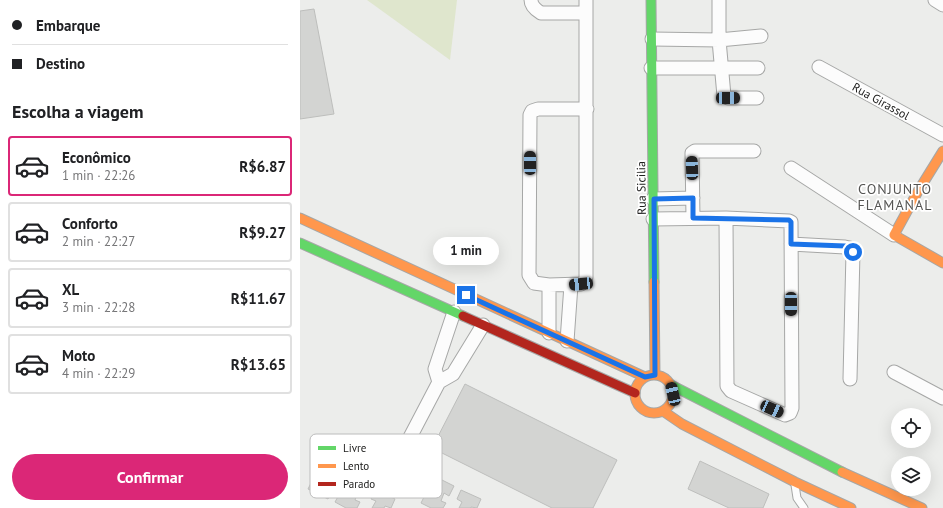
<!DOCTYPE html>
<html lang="pt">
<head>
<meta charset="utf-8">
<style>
	:root { --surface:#fff; --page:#f2f2f2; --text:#202124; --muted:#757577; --line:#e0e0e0; --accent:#db2777 }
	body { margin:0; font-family:"PT Sans",sans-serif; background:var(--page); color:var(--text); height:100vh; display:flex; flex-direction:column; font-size:15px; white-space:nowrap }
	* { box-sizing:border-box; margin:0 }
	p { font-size:13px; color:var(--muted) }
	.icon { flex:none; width:22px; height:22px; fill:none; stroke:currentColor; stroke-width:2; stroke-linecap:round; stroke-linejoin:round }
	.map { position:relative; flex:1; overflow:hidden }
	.drawer { display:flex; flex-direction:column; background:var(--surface); width:300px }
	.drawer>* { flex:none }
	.guide { display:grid; align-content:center; height:88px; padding:0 12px; background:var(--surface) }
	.tools { position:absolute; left:591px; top:408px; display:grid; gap:8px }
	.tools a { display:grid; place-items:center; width:40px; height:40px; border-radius:50%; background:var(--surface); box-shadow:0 4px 16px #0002; font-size:20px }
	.end { position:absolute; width:18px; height:18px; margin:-9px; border:5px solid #1a73e8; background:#fff; box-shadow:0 0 0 2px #fff }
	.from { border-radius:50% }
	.bubble { position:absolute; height:28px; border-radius:14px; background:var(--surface); box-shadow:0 4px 16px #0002; font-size:13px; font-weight:700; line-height:28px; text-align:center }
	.car { position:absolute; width:12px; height:24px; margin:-12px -6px; border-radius:5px; box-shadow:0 0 3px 1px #0007; background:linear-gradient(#222 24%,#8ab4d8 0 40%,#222 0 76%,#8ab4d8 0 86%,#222 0) }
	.guide b { display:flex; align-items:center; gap:14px; height:38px; font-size:15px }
	.guide b+b { border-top:1px solid var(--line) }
	.guide i { width:10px; height:10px; background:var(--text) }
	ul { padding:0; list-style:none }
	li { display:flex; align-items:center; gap:12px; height:60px; margin:0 8px 6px; padding:0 4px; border:2px solid var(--line); border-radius:4px }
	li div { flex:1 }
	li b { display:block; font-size:15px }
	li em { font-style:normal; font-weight:700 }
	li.active { border-color:var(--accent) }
	li>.icon { width:36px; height:36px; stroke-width:1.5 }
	h2 { padding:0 12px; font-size:18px; line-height:48px }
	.primary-button { display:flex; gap:8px; margin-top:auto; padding:8px 12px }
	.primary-button a { flex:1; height:46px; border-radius:24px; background:var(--accent); color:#fff; font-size:16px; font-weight:700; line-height:46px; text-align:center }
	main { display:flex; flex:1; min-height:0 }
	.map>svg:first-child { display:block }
	.green { fill:#dfe6cd }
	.building { fill:#d3d4d2; stroke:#bdbebc }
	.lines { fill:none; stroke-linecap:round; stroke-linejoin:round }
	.lane-casing { stroke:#a6a7a6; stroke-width:9 }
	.street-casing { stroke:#a6a7a6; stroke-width:15 }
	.fast-casing { stroke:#a6a7a6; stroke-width:11 }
	.slow-casing { stroke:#a6a7a6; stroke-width:11 }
	.jam-casing { stroke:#a6a7a6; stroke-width:11 }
	.lane { stroke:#fcfcfc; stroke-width:7 }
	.street { stroke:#fcfcfc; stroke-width:13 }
	.fast { stroke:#63d668; stroke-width:9 }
	.slow { stroke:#ff974d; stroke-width:9 }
	.jam { stroke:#b3261e; stroke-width:9 }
	.route { stroke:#1a73e8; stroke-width:5 }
	.labels { text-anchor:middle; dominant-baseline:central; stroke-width:3.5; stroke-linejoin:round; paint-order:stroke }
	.street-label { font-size:12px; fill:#20201f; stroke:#fff }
	.quarter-label { font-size:14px; letter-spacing:1px; fill:#545452; stroke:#fff }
	.key { fill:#fff; stroke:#bcbcbc; stroke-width:1 }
	.key-label { font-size:11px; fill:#20201f }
</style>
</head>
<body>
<main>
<section class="drawer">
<div class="guide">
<b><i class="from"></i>Embarque</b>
<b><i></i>Destino</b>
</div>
<h2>Escolha a viagem</h2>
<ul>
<li class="active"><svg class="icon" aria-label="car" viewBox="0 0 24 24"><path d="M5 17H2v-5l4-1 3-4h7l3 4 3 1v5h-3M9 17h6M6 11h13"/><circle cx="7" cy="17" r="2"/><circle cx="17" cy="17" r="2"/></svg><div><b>Econômico</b><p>1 min · 22:26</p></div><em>R$6.87</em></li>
<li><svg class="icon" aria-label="car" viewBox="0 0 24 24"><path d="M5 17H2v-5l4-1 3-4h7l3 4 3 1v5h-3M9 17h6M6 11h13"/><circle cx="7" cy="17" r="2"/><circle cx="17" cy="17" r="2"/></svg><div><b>Conforto</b><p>2 min · 22:27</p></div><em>R$9.27</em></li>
<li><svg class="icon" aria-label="car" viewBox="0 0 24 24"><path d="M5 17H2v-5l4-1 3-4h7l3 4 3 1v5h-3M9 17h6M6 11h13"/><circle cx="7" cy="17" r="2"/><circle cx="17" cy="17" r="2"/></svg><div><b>XL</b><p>3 min · 22:28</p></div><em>R$11.67</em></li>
<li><svg class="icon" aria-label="car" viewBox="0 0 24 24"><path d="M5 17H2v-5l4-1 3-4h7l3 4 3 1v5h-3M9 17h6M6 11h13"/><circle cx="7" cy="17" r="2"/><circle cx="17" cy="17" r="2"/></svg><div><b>Moto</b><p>4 min · 22:29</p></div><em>R$13.65</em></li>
</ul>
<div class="primary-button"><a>Confirmar</a></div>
</section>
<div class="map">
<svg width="643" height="508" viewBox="0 0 643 508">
	<rect width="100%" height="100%" fill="#ecedeb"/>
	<path class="green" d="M67,0h90l-7,60z"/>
	<path class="building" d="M14,9l20,105 -34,5v-108z
		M165,384l152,76 -24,48h-41l-120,-60z
		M400,461l69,33 -6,14h-34l-41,-19z
		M21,462l20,10 -5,10 -5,-3 -3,8 5,2 -5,10 -20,-10 5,-10 5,3 4,-7 -6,-3z
		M48,475l20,10 -5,10 -5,-3 -3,8 5,2 -3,6h-11l-11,-6 5,-9 5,2 4,-7 -5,-3z
		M134,476l20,10 -5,10 -5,-3 -3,8 5,2 -3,5h-12l-10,-5 5,-10 5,3 4,-7 -6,-3z
		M76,489l19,10 -4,9 -6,-2 -1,2h-12l4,-7 -5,-2z
		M161,490l20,9 -4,9 -6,-1v1h-12l3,-6 -5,-3z"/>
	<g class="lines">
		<g class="lane-casing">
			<path id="lane" d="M495,485l2,13 7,10"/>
		</g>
		<g class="street-casing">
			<path id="street" d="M231,0c0,6 5,10 10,13h45
				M286,0v277l-1,4 -4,3 -32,1 -15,-2 -5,-8 1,-160 2,-4 6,-2h49
				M419,0v40l5,56 4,2h29
				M635,0l8,5
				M352,39l67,1 42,-4
				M519,67l124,68
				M351,68h107
				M491,168l103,67
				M353,199l40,-1
				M393,218l-1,-65 3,-2h59
				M353,219l73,-1 63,3 2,1 1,186 -2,5 -5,2 -54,-24 -4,-5 -1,-168
				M491,244l54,3 5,1 3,4 -3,127
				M249,333v-48
				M267,341l4,-56
				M594,372l49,26
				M139,382l-4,-13 19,-57
				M106,445l33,-63 14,-8 30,-49"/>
		</g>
		<g class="fast-casing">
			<path id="fast" d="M351,0l3,282
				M0,243l163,73
				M371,385l171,87"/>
		</g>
		<g class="slow-casing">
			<path id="slow" d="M643,151l-26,42 -23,42 49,28
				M0,218l345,159
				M354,282l1,93
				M335 394a19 19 0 1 1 38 0a19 19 0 1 1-38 0Z
				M363,411l19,13 113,58 56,26
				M542,472l80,36"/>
		</g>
		<g class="jam-casing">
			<path id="jam" d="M163,316l172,77"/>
		</g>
		<use href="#lane" class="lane"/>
		<use href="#street" class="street"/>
		<use href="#fast" class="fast"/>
		<use href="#slow" class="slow"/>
		<use href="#jam" class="jam"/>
	</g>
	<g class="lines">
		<path class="route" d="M166,295l179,82 10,-2 -1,-176 39,-1v20l96,2 2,2v22l54,2 5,2 3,4"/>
	</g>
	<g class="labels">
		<g class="street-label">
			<text transform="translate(581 101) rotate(29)">Rua Girassol</text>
			<text transform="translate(341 188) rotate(-91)">Rua Sicilia</text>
		</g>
		<g class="quarter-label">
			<text x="595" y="189">CONJUNTO<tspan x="595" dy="16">FLAMANAL</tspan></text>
		</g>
	</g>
	<rect x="10" y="434" width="132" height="64" rx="6" class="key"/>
	<rect x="18" y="446" width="18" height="4" fill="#63d668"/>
	<rect x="18" y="464" width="18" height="4" fill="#ff974d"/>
	<rect x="18" y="482" width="18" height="4" fill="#b3261e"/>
	<g class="key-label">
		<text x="43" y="452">Livre</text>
		<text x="43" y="470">Lento</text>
		<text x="43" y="488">Parado</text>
	</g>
</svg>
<div class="tools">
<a><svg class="icon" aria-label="locate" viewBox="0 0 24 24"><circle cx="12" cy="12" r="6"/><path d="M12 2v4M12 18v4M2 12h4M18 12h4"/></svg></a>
<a><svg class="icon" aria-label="layers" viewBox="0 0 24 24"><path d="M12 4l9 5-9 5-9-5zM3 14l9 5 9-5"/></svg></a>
</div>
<i class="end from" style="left:553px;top:252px"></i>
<i class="end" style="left:166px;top:295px"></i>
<div class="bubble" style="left:133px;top:237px;width:66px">1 min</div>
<i class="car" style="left:428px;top:98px;rotate:90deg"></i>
<i class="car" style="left:230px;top:163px;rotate:0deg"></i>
<i class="car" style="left:392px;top:168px;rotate:358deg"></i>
<i class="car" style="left:281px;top:284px;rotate:264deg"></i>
<i class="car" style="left:491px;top:304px;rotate:180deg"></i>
<i class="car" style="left:373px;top:394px;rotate:347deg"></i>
<i class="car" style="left:472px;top:409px;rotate:114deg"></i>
</div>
</main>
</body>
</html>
